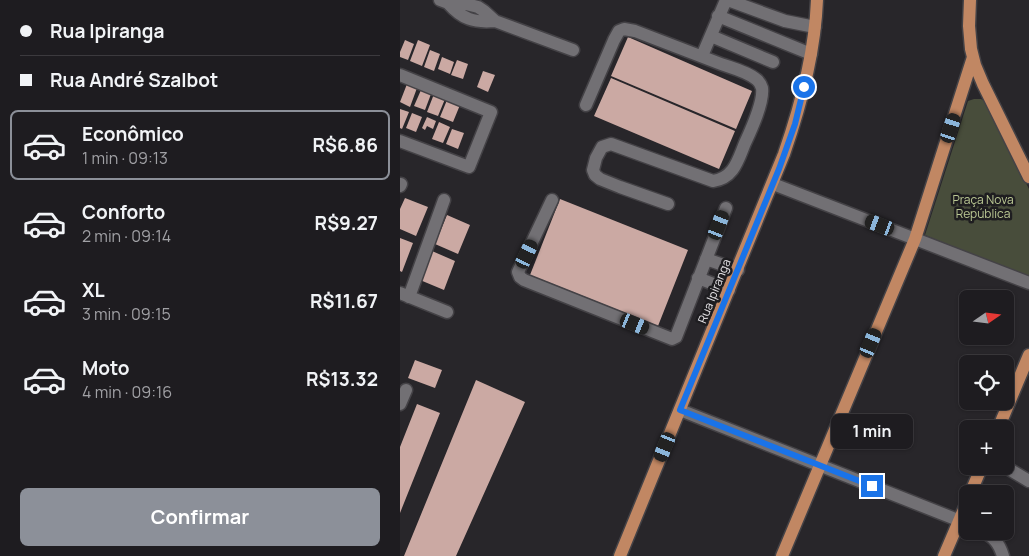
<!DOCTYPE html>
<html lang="pt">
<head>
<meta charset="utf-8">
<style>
	:root { --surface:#1e1c20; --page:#262529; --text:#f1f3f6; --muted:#a1a1a5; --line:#3c3a3e; --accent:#8c9099 }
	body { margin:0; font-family:Manrope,sans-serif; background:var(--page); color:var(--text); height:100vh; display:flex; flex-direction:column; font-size:19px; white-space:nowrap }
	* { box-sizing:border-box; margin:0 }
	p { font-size:16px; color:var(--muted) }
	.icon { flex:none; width:28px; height:28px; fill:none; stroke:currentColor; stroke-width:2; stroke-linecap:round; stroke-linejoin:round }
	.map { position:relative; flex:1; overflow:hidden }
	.side { display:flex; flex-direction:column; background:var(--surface); width:400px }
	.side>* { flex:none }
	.top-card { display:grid; align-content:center; height:110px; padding:0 20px; background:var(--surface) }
	.needle { width:32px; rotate:76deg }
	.controls { position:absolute; left:559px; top:290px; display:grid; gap:10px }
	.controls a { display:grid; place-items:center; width:55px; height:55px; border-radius:8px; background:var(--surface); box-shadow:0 1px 4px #0004,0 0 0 1px var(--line); font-size:25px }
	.end { position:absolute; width:22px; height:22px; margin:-11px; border:6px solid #1a73e8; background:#fff; box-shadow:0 0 0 2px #fff }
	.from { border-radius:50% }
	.bubble { position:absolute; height:35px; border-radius:8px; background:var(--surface); box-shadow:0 1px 4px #0004,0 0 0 1px var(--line); font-size:16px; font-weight:700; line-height:35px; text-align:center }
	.car { position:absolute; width:15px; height:30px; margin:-15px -8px; border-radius:6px; box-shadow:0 0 4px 1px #0007; background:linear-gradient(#222 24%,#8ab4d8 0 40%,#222 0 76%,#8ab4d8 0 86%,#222 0) }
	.top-card b { display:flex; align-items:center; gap:18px; height:48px; font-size:19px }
	.top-card b+b { border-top:1px solid var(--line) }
	.top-card i { width:12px; height:12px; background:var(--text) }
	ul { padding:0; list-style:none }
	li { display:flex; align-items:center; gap:15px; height:70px; margin:0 10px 8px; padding:0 10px; border:2px solid transparent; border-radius:8px }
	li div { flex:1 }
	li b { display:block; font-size:19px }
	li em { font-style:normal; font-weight:700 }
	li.current { border-color:var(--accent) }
	li>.icon { width:45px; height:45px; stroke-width:1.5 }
	.primary-button { display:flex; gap:10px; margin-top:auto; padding:10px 20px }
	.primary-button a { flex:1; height:58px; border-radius:8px; background:var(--accent); color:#fff; font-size:20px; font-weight:700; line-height:58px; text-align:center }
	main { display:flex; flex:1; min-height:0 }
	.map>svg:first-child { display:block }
	.green { fill:#484d3b }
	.building { fill:#cba9a3 }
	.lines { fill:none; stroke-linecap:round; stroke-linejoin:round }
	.minor-casing { stroke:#444246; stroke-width:15 }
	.major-casing { stroke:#444246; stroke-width:15 }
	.minor { stroke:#727074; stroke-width:12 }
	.major { stroke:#c18763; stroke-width:12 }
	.route { stroke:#1a73e8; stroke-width:6 }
	.labels { text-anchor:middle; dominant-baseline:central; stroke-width:5; stroke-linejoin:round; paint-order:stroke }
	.park-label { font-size:12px; fill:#bac793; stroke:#1e1d20 }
	.street-label { font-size:12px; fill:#e6e4e7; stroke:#1e1d20 }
</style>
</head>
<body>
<main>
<section class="side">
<div class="top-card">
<b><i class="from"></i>Rua Ipiranga</b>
<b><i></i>Rua André Szalbot</b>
</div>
<ul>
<li class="current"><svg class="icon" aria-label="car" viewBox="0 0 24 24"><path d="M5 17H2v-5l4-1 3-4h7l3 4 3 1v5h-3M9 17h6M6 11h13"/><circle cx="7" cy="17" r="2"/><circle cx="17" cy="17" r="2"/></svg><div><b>Econômico</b><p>1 min · 09:13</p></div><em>R$6.86</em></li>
<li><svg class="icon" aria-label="car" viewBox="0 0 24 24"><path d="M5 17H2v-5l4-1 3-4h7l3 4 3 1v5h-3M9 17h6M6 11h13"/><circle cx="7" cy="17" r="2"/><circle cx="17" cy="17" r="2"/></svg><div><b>Conforto</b><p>2 min · 09:14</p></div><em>R$9.27</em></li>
<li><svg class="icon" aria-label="car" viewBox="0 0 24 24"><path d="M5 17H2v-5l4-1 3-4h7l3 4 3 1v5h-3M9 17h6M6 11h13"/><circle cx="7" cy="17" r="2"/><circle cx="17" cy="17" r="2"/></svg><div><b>XL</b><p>3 min · 09:15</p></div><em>R$11.67</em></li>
<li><svg class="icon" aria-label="car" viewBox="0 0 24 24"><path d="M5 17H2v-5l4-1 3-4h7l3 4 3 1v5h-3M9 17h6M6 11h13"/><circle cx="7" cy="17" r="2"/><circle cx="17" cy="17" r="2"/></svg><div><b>Moto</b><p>4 min · 09:16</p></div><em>R$13.32</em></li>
</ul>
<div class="primary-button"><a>Confirmar</a></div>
</section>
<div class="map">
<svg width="629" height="556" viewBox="0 0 629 556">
	<rect width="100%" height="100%" fill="#28262a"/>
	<path class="green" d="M574,99h7l6,4 2,7 40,79v89l-104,-43 43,-134z"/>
	<path class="building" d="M228,37l124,54 -16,38 -125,-53z
		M5,40l9,4 -6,16 -8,-3v-5z
		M18,40l12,5 -8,21 -12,-5z
		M30,50l10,4 -6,17 -10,-4z
		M42,57l12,5 -4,12 -12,-5z
		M57,60l11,4 -5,15 -12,-4z
		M83,71l12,4 -7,17 -11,-5z
		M211,78l124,53 -16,38 -125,-53z
		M7,84l10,4 -7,19 -10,-5z
		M21,90l10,4 -6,16 -11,-4z
		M34,94l11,5 -7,17 -11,-4z
		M47,100l13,5 -7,17 -13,-5z
		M0,109l9,3 -7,17 -2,-1z
		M12,113l10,4 -6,15 -10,-4z
		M27,117l9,4 -3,8 -6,-3 -2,4 -3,-2z
		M39,122l11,5 -7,16 -11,-4z
		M52,129l12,4 -6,16 -12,-5z
		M5,198l23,9 -12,29 -16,-7v-20z
		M160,199l128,51 -30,76 -128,-51z
		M47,215l23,10 -12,29 -23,-10z
		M0,238l13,5 -11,29 -2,-1z
		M32,251l23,10 -11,29 -24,-10z
		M15,360l27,10 -7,18 -27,-10z
		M76,380l49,22 -69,154h-52z
		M17,404l23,9 -40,100v-66z"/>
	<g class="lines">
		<g class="minor-casing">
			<path id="minor" d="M40,0l8,3h14l16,4 6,4 11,10 78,29
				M328,0l57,21 30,6
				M48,3c14,16 26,20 47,18
				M318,16l93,38
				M311,36l62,26
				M302,56l24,-56
				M0,75l91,37 -22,55 -69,-26
				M186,105l28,-65 5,-9 5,-2 11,2c29,11 57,22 86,33 11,4 25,7 35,15 3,2 5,6 6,9 2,14 -11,42 -17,55 -7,17 -11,35 -32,38l-102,-37 -9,3 -6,11 -3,12 2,5 5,4 20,8 48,17
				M373,184l256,99
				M0,186l1,-2
				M152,200l-34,72 2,5 4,3 148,59 4,-2 50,-129
				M306,259l32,11
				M298,278l31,12
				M0,293l47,19
				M9,297l35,-97
				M0,404l6,-14
				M280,410l288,114
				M604,466l25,15
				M582,531c12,6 17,12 21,25"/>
		</g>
		<g class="major-casing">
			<path id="major" d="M570,0l-1,26 2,23 4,16 8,19 46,93
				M598,429l31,-74
				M570,494l12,-28
				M220,556l164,-402c17,-49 31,-102 33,-154
				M382,556l133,-317 58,-182
				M544,556l24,-56"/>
		</g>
		<use href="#minor" class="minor"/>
		<use href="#major" class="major"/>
	</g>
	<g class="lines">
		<path class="route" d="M404,87l-9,37 -16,45 -99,241 192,76"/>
	</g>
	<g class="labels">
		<g class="park-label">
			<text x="583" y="199">Praça Nova<tspan x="583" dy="14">República</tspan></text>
		</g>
		<g class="street-label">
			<text transform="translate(314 291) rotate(-68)">Rua Ipiranga</text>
		</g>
	</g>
</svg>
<div class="controls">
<a><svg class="needle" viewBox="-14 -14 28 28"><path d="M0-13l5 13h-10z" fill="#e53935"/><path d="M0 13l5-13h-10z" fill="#a1a1a5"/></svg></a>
<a><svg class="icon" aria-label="locate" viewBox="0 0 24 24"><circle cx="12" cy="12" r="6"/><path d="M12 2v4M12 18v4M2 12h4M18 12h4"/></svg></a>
<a>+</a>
<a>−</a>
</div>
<i class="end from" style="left:404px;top:87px"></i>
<i class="end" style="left:472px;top:486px"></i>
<div class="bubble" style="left:431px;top:414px;width:82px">1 min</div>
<i class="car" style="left:551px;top:128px;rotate:18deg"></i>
<i class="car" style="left:319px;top:225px;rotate:21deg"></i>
<i class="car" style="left:480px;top:225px;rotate:291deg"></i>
<i class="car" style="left:127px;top:254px;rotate:25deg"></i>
<i class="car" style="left:235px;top:324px;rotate:112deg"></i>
<i class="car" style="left:471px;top:343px;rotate:23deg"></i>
<i class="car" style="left:265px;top:447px;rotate:202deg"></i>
</div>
</main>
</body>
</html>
